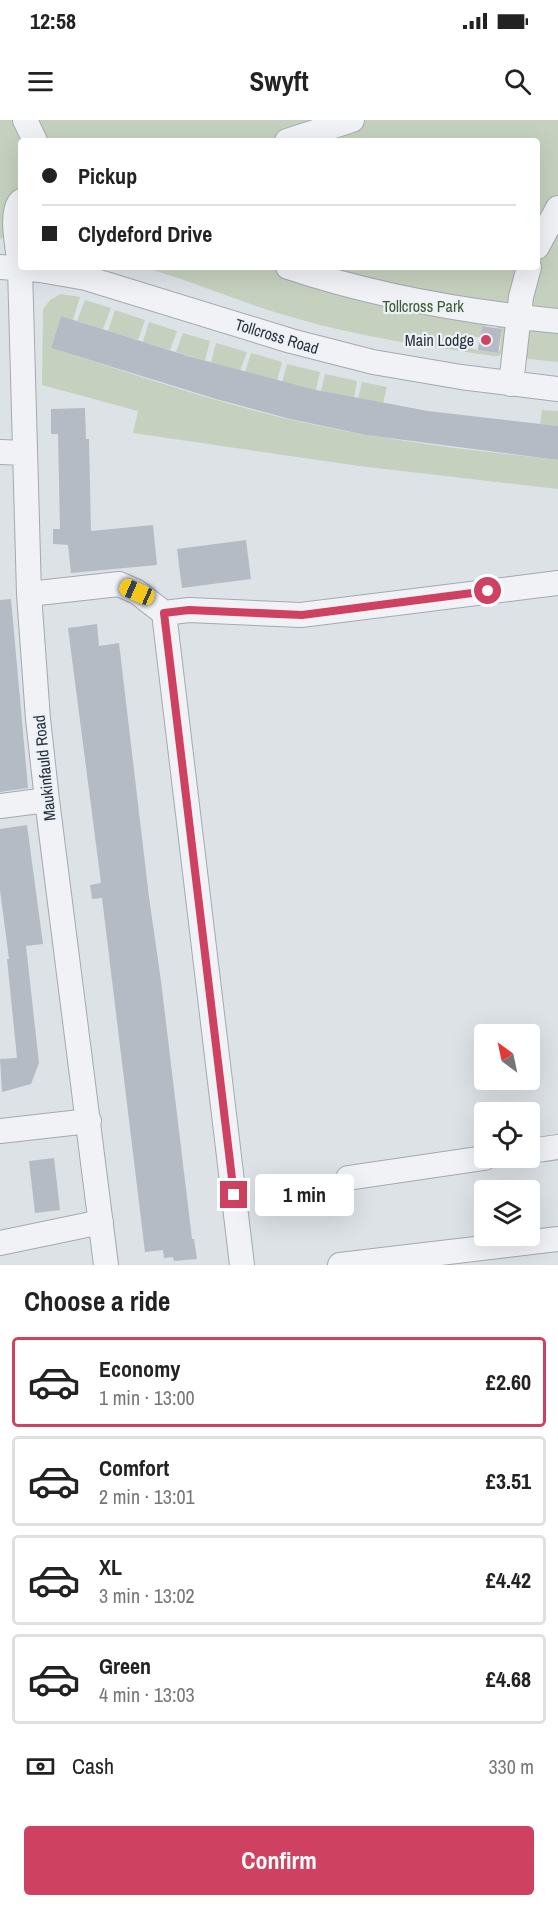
<!DOCTYPE html>
<html lang="en">
<head>
<meta charset="utf-8">
<style>
	:root { --surface:#fff; --page:#f2f2f2; --text:#222; --muted:#767676; --line:#e0e0e0; --accent:#ce4160 }
	body { margin:0; font-family:"Archivo Narrow",sans-serif; background:var(--page); color:var(--text); height:100vh; display:flex; flex-direction:column; font-size:22px; white-space:nowrap }
	* { box-sizing:border-box; margin:0 }
	p { font-size:20px; color:var(--muted) }
	.icon { flex:none; width:33px; height:33px; fill:none; stroke:currentColor; stroke-width:2; stroke-linecap:round; stroke-linejoin:round }
	.map { position:relative; height:1145px; overflow:hidden }
	.sheet { display:flex; flex-direction:column; background:var(--surface); flex:1 }
	.sheet>* { flex:none }
	.guide { position:absolute; left:18px; top:18px; width:522px; height:132px; border-radius:6px; box-shadow:0 6px 24px #0002; display:grid; align-content:center; height:132px; padding:0 24px; background:var(--surface) }
	.needle { width:39px; rotate:327deg }
	.controls { position:absolute; left:474px; top:904px; display:grid; gap:12px }
	.controls a { display:grid; place-items:center; width:66px; height:66px; border-radius:6px; background:var(--surface); box-shadow:0 6px 24px #0002; font-size:30px }
	.end { position:absolute; width:27px; height:27px; margin:-14px; border:8px solid #ce4160; background:#fff; box-shadow:0 0 0 3px #fff }
	.from { border-radius:50% }
	.bubble { position:absolute; height:42px; border-radius:6px; background:var(--surface); box-shadow:0 6px 24px #0002; font-size:20px; font-weight:800; line-height:42px; text-align:center }
	.car { position:absolute; width:18px; height:36px; margin:-18px -9px; border-radius:8px; box-shadow:0 0 4px 2px #0007; background:linear-gradient(#f5c518 24%,#345 0 40%,#f5c518 0 76%,#345 0 86%,#f5c518 0) }
	.guide b { display:flex; align-items:center; gap:21px; height:57px; font-size:22px }
	.guide b+b { border-top:2px solid var(--line) }
	.guide i { width:15px; height:15px; background:var(--text) }
	ul { padding:0; list-style:none }
	li { display:flex; align-items:center; gap:18px; height:90px; margin:0 12px 9px; padding:0 12px; border:3px solid var(--line); border-radius:6px }
	li div { flex:1 }
	li b { display:block; font-size:22px }
	li em { font-style:normal; font-weight:800 }
	li.selected { border-color:var(--accent) }
	li>.icon { width:54px; height:54px; stroke-width:1.5 }
	h2 { padding:0 24px; font-size:27px; line-height:72px }
	.pay { display:flex; align-items:center; gap:15px; height:66px; padding:0 24px; font-size:22px }
	.pay p { margin-inline-start:auto }
	.primary-button { display:flex; gap:12px; margin-top:auto; padding:12px 24px }
	.primary-button a { flex:1; height:69px; border-radius:6px; background:var(--accent); color:#fff; font-size:24px; font-weight:800; line-height:69px; text-align:center }
	.status { display:flex; justify-content:space-between; align-items:center; height:42px; padding:0 30px; background:var(--surface); direction:ltr }
	.status svg { height:16px; fill:currentColor }
	header { display:flex; justify-content:space-between; align-items:center; height:78px; padding:0 24px; background:var(--surface); font-size:27px; font-weight:800 }
	.map>svg:first-child { display:block }
	.green { fill:#c5d1be; fill-rule:evenodd }
	.building { fill:#b5bbc4 }
	.lines { fill:none; stroke-linecap:round; stroke-linejoin:round }
	.minor-casing { stroke:#a3a9b1; stroke-width:26 }
	.minor { stroke:#f0f2f6; stroke-width:24 }
	.route { stroke:#ce4160; stroke-width:8 }
	.poi-dot { fill:#ce4160; stroke:#edf1f5; stroke-width:2 }
	.labels { text-anchor:middle; dominant-baseline:central; stroke-width:4.5; stroke-linejoin:round; paint-order:stroke }
	.park-label { font-size:16px; fill:#3e5a34; stroke:#edf1f5 }
	.street-label { font-size:16px; fill:#27313e; stroke:#edf1f5 }
	.poi-label { font-size:16px; fill:#27313e; stroke:#edf1f5; text-anchor:end }
</style>
</head>
<body>
<div class="status"><b>12:58</b><svg viewBox="0 0 49 12"><path d="M0 12V9h3v3zM5 12V6h3v6zM10 12V3h3v9zM15 12V0h3v12zM26 1h20v11H26zM47 4h2v5h-2z"/></svg></div>
<header><svg class="icon" aria-label="menu" viewBox="0 0 24 24"><path d="M4 6h16M4 12h16M4 18h16"/></svg>Swyft<svg class="icon" aria-label="search" viewBox="0 0 24 24"><circle cx="10" cy="10" r="6"/><path d="M15 15l6 6"/></svg></header>
<div class="map">
<svg width="558" height="1145" viewBox="0 0 558 1145">
	<rect width="100%" height="100%" fill="#dde2e7"/>
	<path class="green" d="M0,0h558v242l-29,-3 -26,-6 -5,3h-5c-66,-10 -134,-19 -198,-38 -52,-14 -101,-37 -153,-51h395v-126h-516v94l-15,-1 -6,6zM487,203l11,1 -1,4 5,1 -2,20 -3,4 -25,-4 2,-12h6l2,-11h4z
		M61,174l19,3 -7,23 -12,-4 -10,32c80,25 160,53 241,72 87,20 177,30 266,40v29l-199,-23 -226,-33 5,-22 -96,-26 1,-76 7,-9z
		M85,180l26,8 -8,21 -26,-8z
		M115,190l30,10 -7,20 -30,-9z
		M149,202l28,9 -7,19 -27,-8z
		M183,213l27,8 -5,20 -29,-9z
		M216,223l31,9 -7,19 -29,-9z
		M251,233l31,9 -5,19 -32,-9z
		M287,244l33,8 -4,18 -34,-8z
		M325,254l32,7 -3,17 -33,-7z
		M362,262l25,5 -4,17 -25,-5z
		M542,290l16,1v15l-18,-2z"/>
	<path class="building" d="M61,196l130,41 125,33 112,21 130,15v34l-192,-25 -76,-16 -74,-20 -165,-51z
		M482,206l20,3 -4,24 -20,-3z
		M85,288l1,31h3l2,92 62,-6 4,40 -86,8 -3,-28 -15,-1v-15h7l-2,-95h-7v-25z
		M246,420l5,39 -69,9 -5,-39z
		M11,479l17,189 -28,4v-192z
		M97,504l2,22 20,-3 30,254 12,84 31,258h2l3,20 -23,2 -1,-4 -9,1 -1,-8 -18,2 -43,-354 -10,1 -2,-14 11,-2 -33,-255z
		M27,705l16,119 -17,2 13,117 -8,21 -29,8 -2,-33 17,-1 -10,-99h2l-9,-69v-61z
		M54,1038l6,52 -25,3 -6,-52z"/>
	<g class="lines">
		<g class="minor-casing">
			<path id="minor" d="M25,0l10,21
				M287,21l65,-21
				M21,81c-12,11 -2,51 -1,67l9,326 9,125 9,81 59,465
				M537,127l21,-39
				M0,147l40,3 46,8 205,63 82,21 88,15 97,12
				M288,147c86,29 179,45 270,54
				M511,264l10,-87 8,-30
				M0,332l25,1
				M29,474l90,-10 18,8 27,21 78,652
				M164,493l25,-3 112,5 257,-32
				M0,686l47,-6
				M0,1011l89,-10
				M530,1031l28,-4
				M348,1058l136,-20
				M0,1123l101,-21
				M340,1145l218,-26"/>
		</g>
		<use href="#minor" class="minor"/>
	</g>
	<g class="lines">
		<path class="route" d="M234,1075l-70,-582 25,-3 113,5 186,-24"/>
	</g>
	<circle class="poi-dot" cx="486" cy="220" r="6"/>
	<g class="labels">
		<g class="park-label">
			<text x="423" y="186">Tollcross Park</text>
		</g>
		<g class="street-label">
			<text transform="translate(277 216) rotate(17)">Tollcross Road</text>
			<text transform="translate(44 648) rotate(-96)">Maukinfauld Road</text>
		</g>
		<g class="poi-label">
			<text x="474" y="220">Main Lodge</text>
		</g>
	</g>
</svg>
<div class="controls">
<a><svg class="needle" viewBox="-14 -14 28 28"><path d="M0-13l5 13h-10z" fill="#e53935"/><path d="M0 13l5-13h-10z" fill="#767676"/></svg></a>
<a><svg class="icon" aria-label="locate" viewBox="0 0 24 24"><circle cx="12" cy="12" r="6"/><path d="M12 2v4M12 18v4M2 12h4M18 12h4"/></svg></a>
<a><svg class="icon" aria-label="layers" viewBox="0 0 24 24"><path d="M12 4l9 5-9 5-9-5zM3 14l9 5 9-5"/></svg></a>
</div>
<i class="end from" style="left:488px;top:471px"></i>
<i class="end" style="left:234px;top:1075px"></i>
<div class="bubble" style="left:255px;top:1054px;width:99px">1 min</div>
<i class="car" style="left:137px;top:472px;rotate:294deg"></i>
<div class="guide">
<b><i class="from"></i>Pickup</b>
<b><i></i>Clydeford Drive</b>
</div>
</div>
<section class="sheet">
<h2>Choose a ride</h2>
<ul>
<li class="selected"><svg class="icon" aria-label="car" viewBox="0 0 24 24"><path d="M5 17H2v-5l4-1 3-4h7l3 4 3 1v5h-3M9 17h6M6 11h13"/><circle cx="7" cy="17" r="2"/><circle cx="17" cy="17" r="2"/></svg><div><b>Economy</b><p>1 min · 13:00</p></div><em>£2.60</em></li>
<li><svg class="icon" aria-label="car" viewBox="0 0 24 24"><path d="M5 17H2v-5l4-1 3-4h7l3 4 3 1v5h-3M9 17h6M6 11h13"/><circle cx="7" cy="17" r="2"/><circle cx="17" cy="17" r="2"/></svg><div><b>Comfort</b><p>2 min · 13:01</p></div><em>£3.51</em></li>
<li><svg class="icon" aria-label="car" viewBox="0 0 24 24"><path d="M5 17H2v-5l4-1 3-4h7l3 4 3 1v5h-3M9 17h6M6 11h13"/><circle cx="7" cy="17" r="2"/><circle cx="17" cy="17" r="2"/></svg><div><b>XL</b><p>3 min · 13:02</p></div><em>£4.42</em></li>
<li><svg class="icon" aria-label="car" viewBox="0 0 24 24"><path d="M5 17H2v-5l4-1 3-4h7l3 4 3 1v5h-3M9 17h6M6 11h13"/><circle cx="7" cy="17" r="2"/><circle cx="17" cy="17" r="2"/></svg><div><b>Green</b><p>4 min · 13:03</p></div><em>£4.68</em></li>
</ul>
<div class="pay"><svg class="icon" aria-label="cash" viewBox="0 0 24 24"><path d="M3 7h18v10H3z"/><circle cx="12" cy="12" r="2"/></svg>Cash<p>330 m</p></div>
<div class="primary-button"><a>Confirm</a></div>
</section>
</body>
</html>
